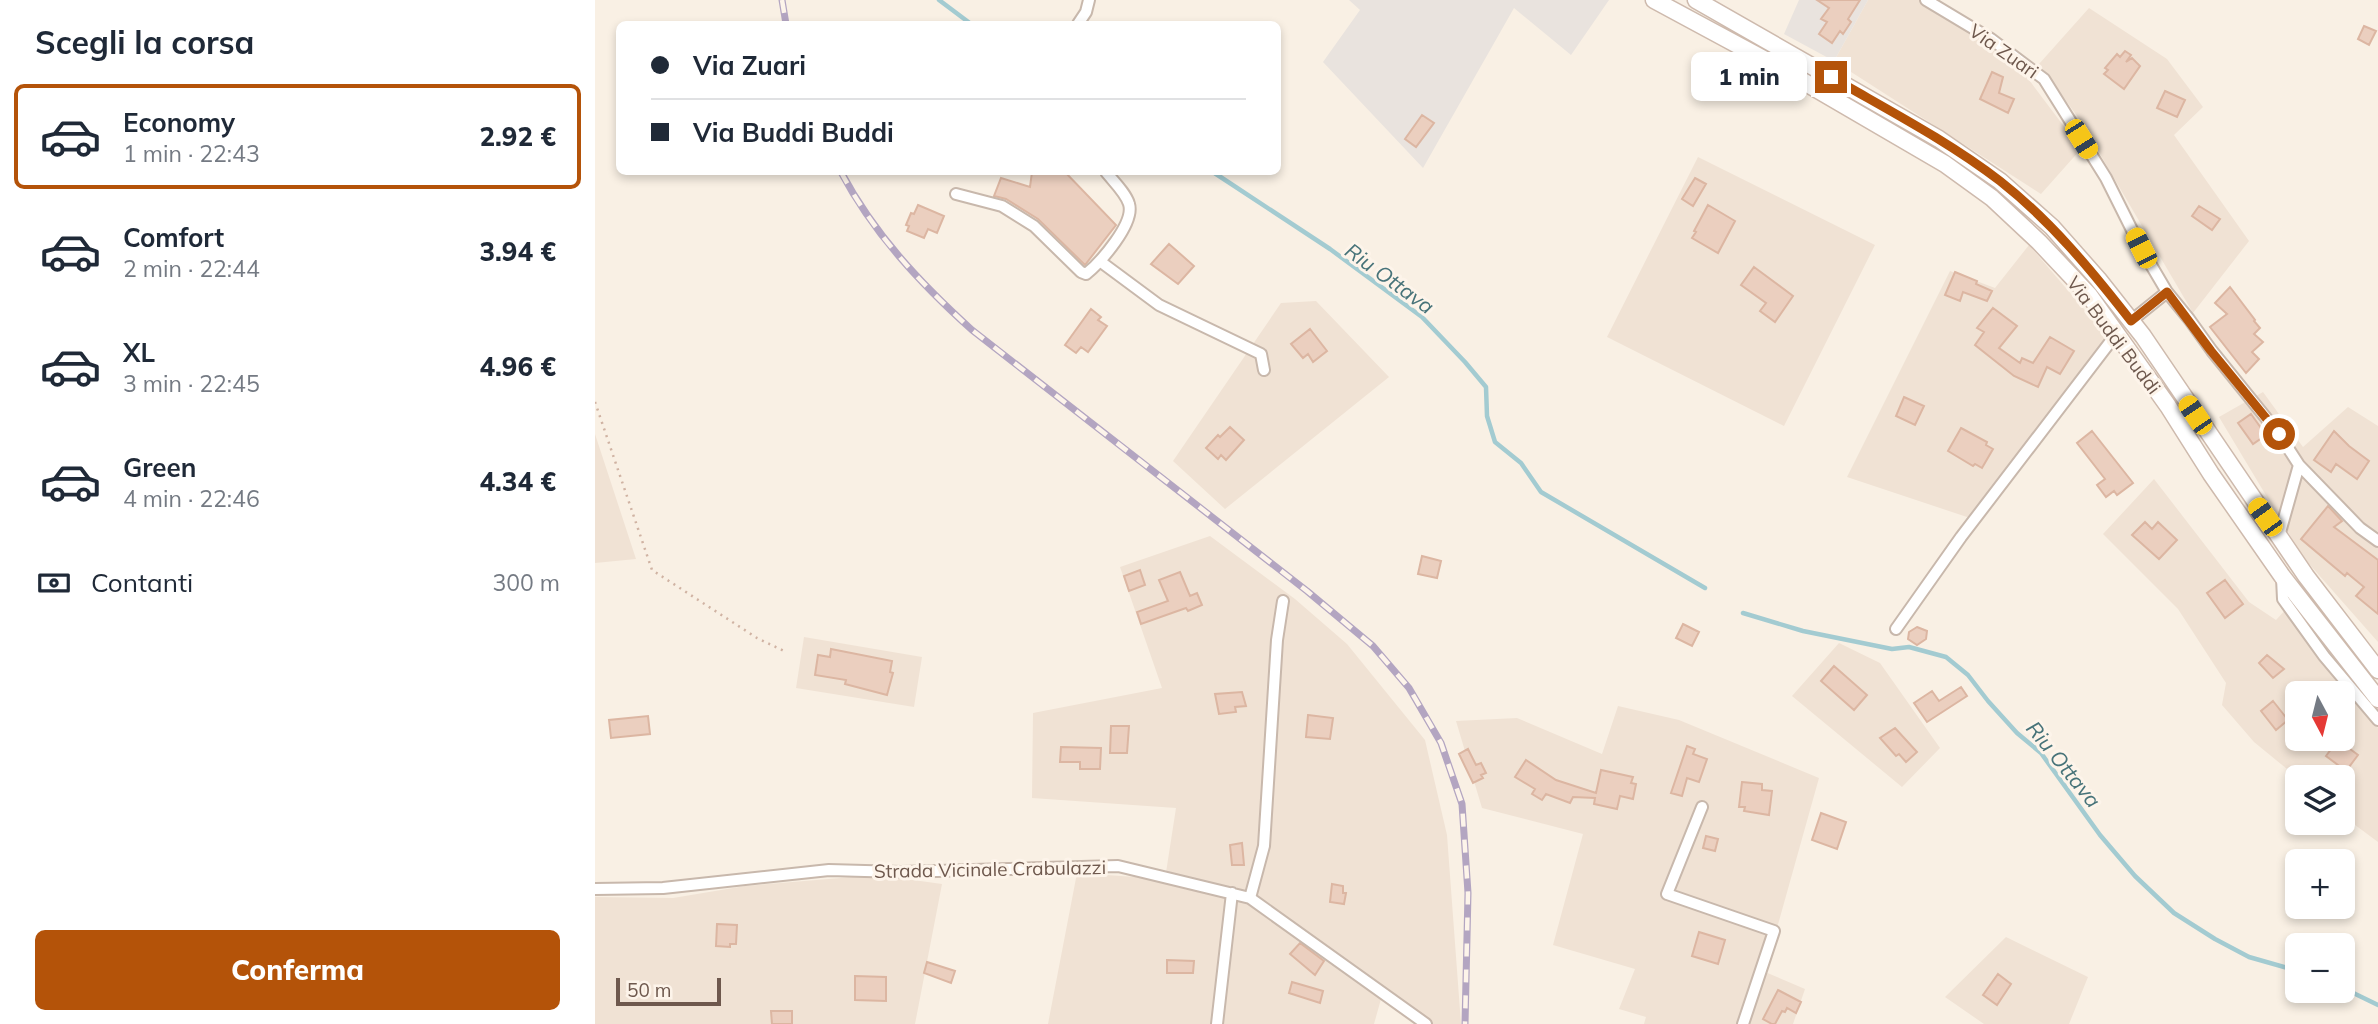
<!DOCTYPE html>
<html lang="it">
<head>
<meta charset="utf-8">
<style>
	:root { --surface:#fff; --page:#f6f6f7; --text:#1f2937; --muted:#747a83; --line:#e0e1e3; --accent:#b45309 }
	body { margin:0; font-family:Mulish,sans-serif; background:var(--page); color:var(--text); height:100vh; display:flex; flex-direction:column; font-size:26px; white-space:nowrap }
	* { box-sizing:border-box; margin:0 }
	p { font-size:23px; color:var(--muted) }
	.icon { flex:none; width:38px; height:38px; fill:none; stroke:currentColor; stroke-width:2; stroke-linecap:round; stroke-linejoin:round }
	.map { position:relative; flex:1; overflow:hidden }
	.sheet { display:flex; flex-direction:column; background:var(--surface); width:595px }
	.sheet>* { flex:none }
	.guide { position:absolute; left:21px; top:21px; width:665px; height:154px; border-radius:10px; box-shadow:0 4px 10px #0003; display:grid; align-content:center; height:154px; padding:0 35px; background:var(--surface) }
	.needle { width:46px; rotate:173deg }
	.controls { position:absolute; left:1690px; top:681px; display:grid; gap:14px }
	.controls a { display:grid; place-items:center; width:70px; height:70px; border-radius:10px; background:var(--surface); box-shadow:0 4px 10px #0003; font-size:35px }
	.scale { position:absolute; left:21px; bottom:18px; width:105px; box-sizing:border-box; padding-left:7px; border:4px solid #6e584d; border-top:0; font-size:19px; line-height:24px; white-space:nowrap; color:#6e584d; -webkit-text-stroke:5px #fdf4ea; paint-order:stroke }
	.end { position:absolute; width:32px; height:32px; margin:-16px; border:9px solid #b45309; background:#fff; box-shadow:0 0 0 4px #fff }
	.from { border-radius:50% }
	.bubble { position:absolute; height:49px; border-radius:10px; background:var(--surface); box-shadow:0 4px 10px #0003; font-size:23px; font-weight:800; line-height:49px; text-align:center }
	.car { position:absolute; width:21px; height:42px; margin:-21px -10px; border-radius:9px; box-shadow:0 0 5px 2px #0007; background:linear-gradient(#f5c518 24%,#345 0 40%,#f5c518 0 76%,#345 0 86%,#f5c518 0) }
	.guide b { display:flex; align-items:center; gap:24px; height:66px; font-size:26px }
	.guide b+b { border-top:2px solid var(--line) }
	.guide i { width:18px; height:18px; background:var(--text) }
	ul { padding:0; list-style:none }
	li { display:flex; align-items:center; gap:21px; height:105px; margin:0 14px 10px; padding:0 21px; border:4px solid transparent; border-radius:10px }
	li div { flex:1 }
	li b { display:block; font-size:26px }
	li em { font-style:normal; font-weight:800 }
	li.selected { border-color:var(--accent) }
	li>.icon { width:63px; height:63px; stroke-width:1.5 }
	h2 { padding:0 35px; font-size:32px; line-height:84px }
	.pay { display:flex; align-items:center; gap:18px; height:77px; padding:0 35px; font-size:26px }
	.pay p { margin-inline-start:auto }
	.primary-button { display:flex; gap:14px; margin-top:auto; padding:14px 35px }
	.primary-button a { flex:1; height:80px; border-radius:10px; background:var(--accent); color:#fff; font-size:28px; font-weight:800; line-height:80px; text-align:center }
	main { display:flex; flex:1; min-height:0 }
	.map>svg:first-child { display:block }
	.residential { fill:#f0e2d4; fill-rule:evenodd }
	.industrial { fill:#e9e3de }
	.lines { fill:none; stroke-linecap:round; stroke-linejoin:round }
	.stream { stroke:#a3cbd1; stroke-width:4.5 }
	.building { fill:#ebcfbf; stroke:#dcb6a2; stroke-width:2 }
	.street-casing { stroke:#c8b8ac; stroke-width:14 }
	.secondary-casing { stroke:#cebaad; stroke-width:19 }
	.path { stroke:#d0b3a3; stroke-width:2.5; stroke-dasharray:2 5; stroke-linecap:butt }
	.street { stroke:#fff; stroke-width:10 }
	.secondary { stroke:#fff; stroke-width:16 }
	.rail-casing { stroke:#b3a5c1; stroke-width:7 }
	.rail { stroke:#fdf4ea; stroke-width:4.5; stroke-dasharray:13; stroke-linecap:butt }
	.route { stroke:#b45309; stroke-width:9 }
	.labels { text-anchor:middle; dominant-baseline:central; stroke-width:6; stroke-linejoin:round; paint-order:stroke }
	.street-label { font-size:19px; fill:#6e584d; stroke:#fdf4ea }
	.water-label { font-size:21px; font-style:italic; fill:#477379; stroke:#fdf4ea }
</style>
</head>
<body>
<main>
<section class="sheet">
<h2>Scegli la corsa</h2>
<ul>
<li class="selected"><svg class="icon" aria-label="car" viewBox="0 0 24 24"><path d="M5 17H2v-5l4-1 3-4h7l3 4 3 1v5h-3M9 17h6M6 11h13"/><circle cx="7" cy="17" r="2"/><circle cx="17" cy="17" r="2"/></svg><div><b>Economy</b><p>1 min · 22:43</p></div><em>2.92 €</em></li>
<li><svg class="icon" aria-label="car" viewBox="0 0 24 24"><path d="M5 17H2v-5l4-1 3-4h7l3 4 3 1v5h-3M9 17h6M6 11h13"/><circle cx="7" cy="17" r="2"/><circle cx="17" cy="17" r="2"/></svg><div><b>Comfort</b><p>2 min · 22:44</p></div><em>3.94 €</em></li>
<li><svg class="icon" aria-label="car" viewBox="0 0 24 24"><path d="M5 17H2v-5l4-1 3-4h7l3 4 3 1v5h-3M9 17h6M6 11h13"/><circle cx="7" cy="17" r="2"/><circle cx="17" cy="17" r="2"/></svg><div><b>XL</b><p>3 min · 22:45</p></div><em>4.96 €</em></li>
<li><svg class="icon" aria-label="car" viewBox="0 0 24 24"><path d="M5 17H2v-5l4-1 3-4h7l3 4 3 1v5h-3M9 17h6M6 11h13"/><circle cx="7" cy="17" r="2"/><circle cx="17" cy="17" r="2"/></svg><div><b>Green</b><p>4 min · 22:46</p></div><em>4.34 €</em></li>
</ul>
<div class="pay"><svg class="icon" aria-label="cash" viewBox="0 0 24 24"><path d="M3 7h18v10H3z"/><circle cx="12" cy="12" r="2"/></svg>Contanti<p>300 m</p></div>
<div class="primary-button"><a>Conferma</a></div>
</section>
<div class="map">
<svg width="1783" height="1024" viewBox="0 0 1783 1024">
	<rect width="100%" height="100%" fill="#f9f0e4"/>
	<path class="residential" d="M1273,0h51l101,68 61,81 -40,45 -207,-133z
		M1494,8l78,51 36,48 -29,28 75,106 -56,72 -113,-193 -41,-56z
		M1103,157l177,88 -91,181 -177,-89z
		M1434,245l79,92 -138,181 -123,-41 103,-206 45,17z
		M721,301l73,76 -164,132 -52,-48 108,-158z
		M1668,392l40,55 45,-40 30,19v216l-75,-85 -84,-140z
		M0,434l41,125 -41,4z
		M1559,479l95,123 27,18 22,-24 43,83 37,49v114l-35,-26v-39l-45,1 -44,-36 -32,-37 4,-22 -48,-74 -75,-75zM1703,693h45v45h-45z
		M615,536l85,63 52,45 78,96 22,95 14,189h-37l-43,-25 -7,25h-326l29,-151 88,6 11,-71 -144,-10 1,-85 129,-25 -42,-121z
		M209,637l118,20 -8,50 -118,-19z
		M1244,643l41,20 60,85 -38,39 -110,-91z
		M1023,706l61,14 140,58 -42,150 -19,41 47,20 -12,35h-149l2,-7 -27,-8 16,-40 -82,-24 30,-111 -101,-26 -26,-87 61,-3 85,36z
		M282,875l65,9 -27,140h-320v-127l78,1 72,-12z
		M1411,937l82,40 -19,47h-85l-39,-27z"/>
	<path class="industrial" d="M754,0h260l-38,55 -57,-47 -91,160 -100,-106 37,-52z
		M1204,0h69l-34,61 -50,-27z"/>
	<g class="lines">
		<path class="stream" d="M344,0l32,24
			M618,172l117,77 92,68 43,45 21,25 1,29 8,26 26,21 20,29 164,96
			M1148,613l60,18 89,18 17,-2 37,10 22,18 20,26 29,32 24,20 59,82 35,41 39,37 41,26 34,18 49,14
			M1748,988l35,17"/>
	</g>
	<path class="building" d="M1222,0h43l-12,19 3,3 -8,12 -3,-3 -8,12 -13,-9 8,-12 -6,-3 8,-11z
		M1769,26l12,5 -7,14 -11,-6z
		M1530,51l6,4 -5,7 6,-4 8,8 -16,23 -20,-15 4,-4 -3,-2 12,-14 3,3z
		M1397,72l11,5 -4,16 15,6 -6,14 -28,-14z
		M1570,91l20,9 -8,17 -20,-9z
		M827,115l12,8 -18,24 -11,-8z
		M437,172h33l51,53 -31,40 -47,-46 -32,-20 -12,-3 7,-18 29,9z
		M1100,178l11,6 -13,22 -11,-7z
		M323,205l26,11 -7,17 -9,-4 -4,9 -17,-7 2,-5 -3,-1 5,-12 3,1z
		M1113,205l27,16 -17,32 -26,-15 4,-6 -2,-1z
		M1604,206l21,13 -8,11 -20,-14z
		M574,244l25,22 -16,18 -27,-20z
		M1159,267l39,29 -18,26 -15,-11 6,-8 -25,-18z
		M1360,272l22,9 -1,3 16,7 -5,10 -24,-9 -3,9 -15,-6z
		M1635,287l25,33 -1,1 6,7 -6,6 9,8 -11,10 7,7 -13,14 -36,-46 17,-13 -12,-11z
		M1398,308l24,18 -18,22 21,15 2,-5 11,5 17,-26 24,14 -14,23 -13,-7 -9,20 -24,-11 -39,-31 9,-13 -7,-4z
		M496,309l10,8 -3,3 9,6 -19,26 -7,-5 -5,6 -11,-8z
		M715,329l17,22 -14,11 -5,-8 -5,4 -12,-14z
		M1309,397l20,9 -9,19 -19,-9z
		M1656,414l15,21 -13,9 -15,-21z
		M635,427l14,13 -18,20 -5,-5 -3,4 -12,-11 12,-13 2,2z
		M1366,428l26,14 -1,3 7,4 -11,19 -7,-4 -2,2 -25,-15z
		M1497,431l41,52 -16,12 -3,-4 -8,6 -9,-12 8,-6 -28,-36z
		M1739,431l15,15 20,15 -12,18 -21,-15 -5,8 -17,-12z
		M1733,506l14,15 -8,6 44,33v54l-22,-18 8,-9 -17,-14 -2,3 -44,-37z
		M1550,522l7,7 6,-7 19,18 -18,19 -27,-24z
		M827,556l19,5 -4,17 -19,-4z
		M545,570l5,15 -16,6 -5,-15z
		M585,572l10,24 7,-3 5,12 -14,6 -2,-3 -45,16 -4,-12 31,-11 -9,-21z
		M1630,580l18,24 -18,14 -18,-25z
		M1088,624l16,8 -7,14 -16,-8z
		M1322,627l10,4 -1,8 -9,6 -9,-6 1,-7z
		M236,649l61,12 -2,11 3,1 -6,22 -42,-11 1,-4 -31,-5 3,-20 12,2z
		M1672,655l17,14 -11,9 -14,-15z
		M1239,666l33,29 -13,15 -33,-29z
		M1366,687l6,9 -40,26 -13,-19 18,-12 7,10z
		M647,692l4,14 -11,1 1,5 -17,2 -4,-20z
		M1678,701l15,19 -12,10 -15,-19z
		M713,715l25,3 -3,21 -24,-2z
		M53,716l2,18 -39,4 -2,-18z
		M516,726h18l-2,27h-17z
		M1300,728l22,24 -11,10 -7,-8 -3,2 -16,-18z
		M1743,740l20,15 -12,16 -20,-15z
		M1092,746l8,3 -2,5 14,5 -8,23 -12,-4 -5,18 -11,-3z
		M466,747l40,1 -1,21h-20v-7h-20z
		M873,749l8,16 5,-2 5,10 -5,2 2,3 -10,5 -14,-29z
		M931,760l30,20 40,13 5,-23 32,7 -2,6 5,1 -3,15 -13,-3 -3,13 -23,-5 1,-6 -22,-1 -3,6 -24,-9 -4,6 -10,-6 3,-5 -20,-12z
		M1147,782l20,2v6l10,1 -3,24 -25,-4 1,-4h-6z
		M1226,813l25,9 -9,27 -25,-9z
		M1111,836l12,3 -3,12 -12,-3z
		M647,843l2,22h-12l-2,-20z
		M737,884l11,2v7h3l-2,11 -14,-2z
		M122,924l20,1 -1,19h-6v3l-14,-1z
		M1104,932l26,8 -7,24 -26,-8z
		M705,943l24,18 -9,14 -25,-21z
		M572,960l27,1 -1,12h-26z
		M332,962l28,9 -4,12 -27,-10z
		M1403,974l13,10 -14,21 -14,-10z
		M260,976l31,1v24l-31,-1z
		M697,982l31,9 -3,12 -31,-10z
		M1183,990l23,12 -5,11 -9,-5 -2,4 -3,-1 -7,13h-3l-9,-5z
		M176,1011h21v13h-20z"/>
	<g class="lines">
		<g class="street-casing">
			<path id="street" d="M1331,0l65,39 53,40 62,99 35,70 26,44 22,27 23,32 67,83 20,31
				M483,24l8,-12 3,-12
				M361,194l46,12 32,20 47,46 5,2c15,-12 49,-51 43,-70 -3,-11 -16,-23 -23,-32
				M506,262l58,43 102,49 3,16
				M1536,321l36,-29
				M1684,536l20,-71 61,63 18,13
				M1687,578l1,21 41,57 54,64
				M1301,629l65,-92 156,-204
				M1107,807l-35,87 107,37 -31,93
				M0,889l68,-1 166,-18 72,2 217,-6 132,32 176,126
				M655,898l14,-52 13,-206 6,-39
				M622,1024l15,-131"/>
		</g>
		<g class="secondary-casing">
			<path id="secondary" d="M1059,0l128,69 163,95 47,34 47,44 50,53 79,111 43,68 71,102 96,123
				M1101,0l243,139 61,42 52,46 46,52 45,57 163,240 72,94"/>
		</g>
		<path class="path" d="M0,402l57,168 105,68 27,13"/>
		<use href="#street" class="street"/>
		<use href="#secondary" class="secondary"/>
		<g class="rail-casing">
			<path id="rail" d="M187,0l4,24
				M246,172c33,62 79,111 131,158l335,261 66,55 36,42 32,55 21,61 6,89 -3,131"/>
		</g>
		<use href="#rail" class="rail"/>
	</g>
	<g class="lines">
		<path class="route" d="M1236,77c57,33 117,64 169,104 51,40 92,90 131,140l36,-29 44,59 68,83"/>
	</g>
	<g class="labels">
		<g class="street-label">
			<text transform="translate(1409 51) rotate(35)">Via Zuari</text>
			<text transform="translate(1519 335) rotate(53)">Via Buddi Buddi</text>
			<text transform="translate(395 869) rotate(-1)">Strada Vicinale Crabulazzi</text>
		</g>
		<g class="water-label">
			<text transform="translate(795 278) rotate(36)">Riu Ottava</text>
			<text transform="translate(1469 764) rotate(51)">Riu Ottava</text>
		</g>
	</g>
</svg>
<div class="controls">
<a><svg class="needle" viewBox="-14 -14 28 28"><path d="M0-13l5 13h-10z" fill="#e53935"/><path d="M0 13l5-13h-10z" fill="#747a83"/></svg></a>
<a><svg class="icon" aria-label="layers" viewBox="0 0 24 24"><path d="M12 4l9 5-9 5-9-5zM3 14l9 5 9-5"/></svg></a>
<a>+</a>
<a>−</a>
</div>
<div class="scale">50 m</div>
<i class="end from" style="left:1684px;top:434px"></i>
<i class="end" style="left:1236px;top:77px"></i>
<div class="bubble" style="left:1096px;top:52px;width:116px">1 min</div>
<i class="car" style="left:1486px;top:139px;rotate:148deg"></i>
<i class="car" style="left:1546px;top:248px;rotate:333deg"></i>
<i class="car" style="left:1600px;top:415px;rotate:326deg"></i>
<i class="car" style="left:1670px;top:517px;rotate:324deg"></i>
<div class="guide">
<b><i class="from"></i>Via Zuari</b>
<b><i></i>Via Buddi Buddi</b>
</div>
</div>
</main>
</body>
</html>
